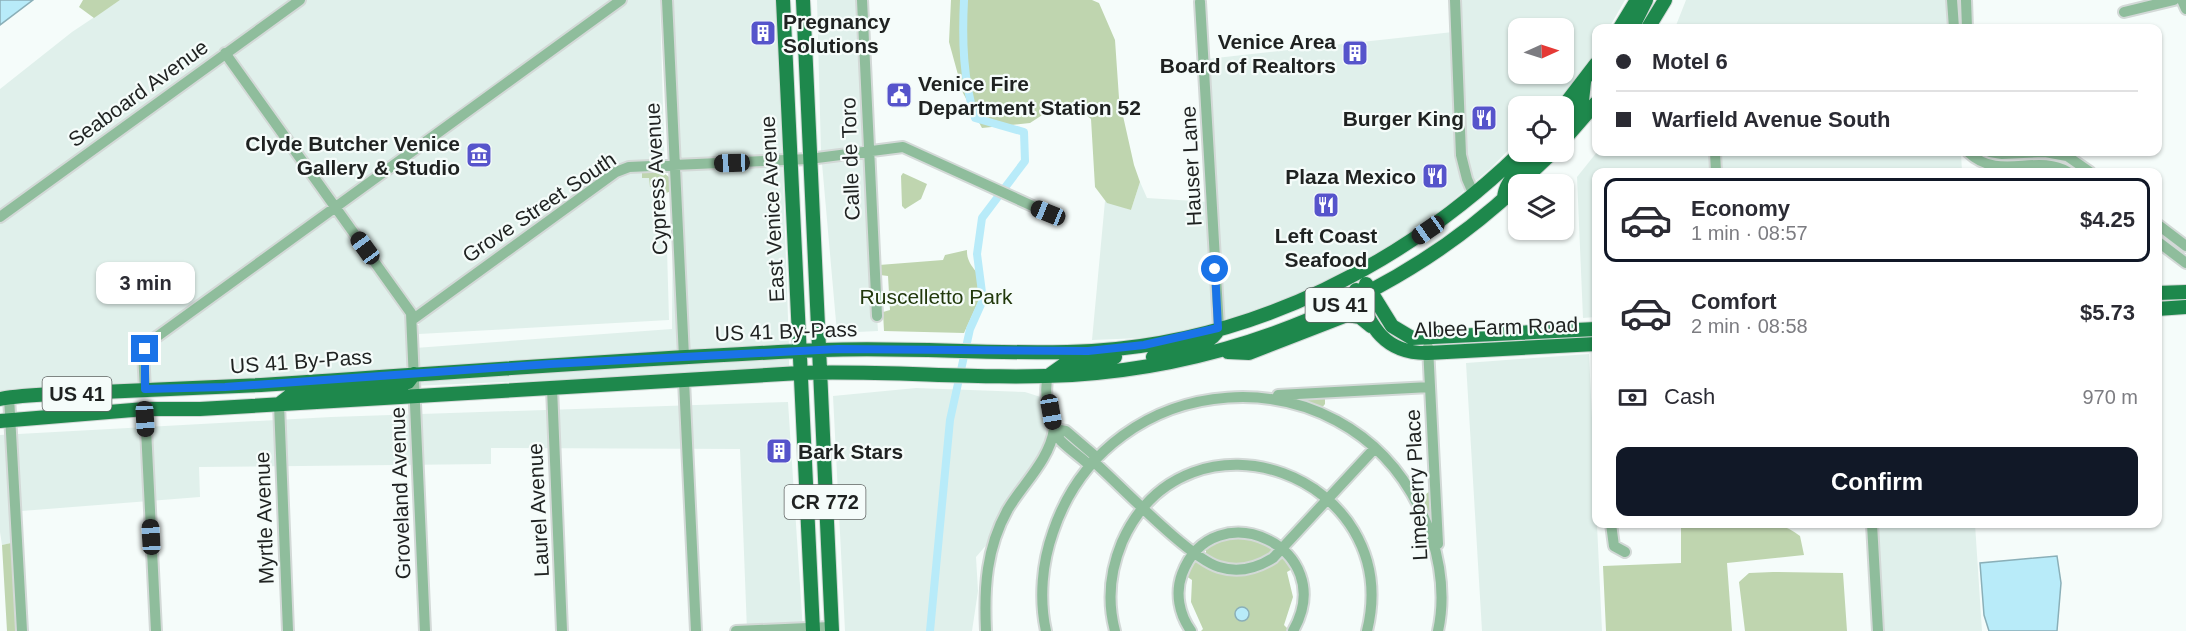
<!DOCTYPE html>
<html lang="en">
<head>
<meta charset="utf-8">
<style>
	:root { --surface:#fff; --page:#f2f2f3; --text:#2b2b33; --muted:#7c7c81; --line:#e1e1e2; --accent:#111827 }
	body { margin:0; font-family:Arial,sans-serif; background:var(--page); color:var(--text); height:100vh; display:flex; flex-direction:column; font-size:22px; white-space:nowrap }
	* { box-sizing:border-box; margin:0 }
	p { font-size:20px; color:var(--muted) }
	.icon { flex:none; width:33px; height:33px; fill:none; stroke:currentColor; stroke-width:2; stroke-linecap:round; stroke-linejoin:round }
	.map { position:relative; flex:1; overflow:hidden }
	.details { position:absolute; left:1592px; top:168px; width:570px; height:360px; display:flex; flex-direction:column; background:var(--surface); border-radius:12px; box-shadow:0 2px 4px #0004 }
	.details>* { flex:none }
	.hud { position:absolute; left:1592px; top:24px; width:570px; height:132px; border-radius:12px; box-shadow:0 2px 4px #0004; display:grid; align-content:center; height:132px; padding:0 24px; background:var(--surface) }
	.needle { width:39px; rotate:87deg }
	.tools { position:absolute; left:1508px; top:18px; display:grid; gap:12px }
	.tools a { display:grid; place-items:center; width:66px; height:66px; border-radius:12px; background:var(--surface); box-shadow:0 2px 4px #0004; font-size:30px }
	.end { position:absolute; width:27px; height:27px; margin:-14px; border:8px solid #1a73e8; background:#fff; box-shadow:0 0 0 3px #fff }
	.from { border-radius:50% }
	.bubble { position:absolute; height:42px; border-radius:12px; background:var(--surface); box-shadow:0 2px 4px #0004; font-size:20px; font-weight:600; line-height:42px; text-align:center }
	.car { position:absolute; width:18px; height:36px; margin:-18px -9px; border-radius:8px; box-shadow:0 0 4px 2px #0007; background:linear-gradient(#222 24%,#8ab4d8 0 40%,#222 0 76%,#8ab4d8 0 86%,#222 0) }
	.hud b { display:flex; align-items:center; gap:21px; height:57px; font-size:22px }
	.hud b+b { border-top:2px solid var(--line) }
	.hud i { width:15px; height:15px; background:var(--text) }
	ul { padding:10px 0 0; list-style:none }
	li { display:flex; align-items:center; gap:18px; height:84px; margin:0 12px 9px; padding:0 12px; border:3px solid transparent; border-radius:12px }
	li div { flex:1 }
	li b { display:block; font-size:22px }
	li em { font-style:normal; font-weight:600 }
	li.active { border-color:var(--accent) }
	li>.icon { width:54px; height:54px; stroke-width:1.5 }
	.pay { display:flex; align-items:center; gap:15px; height:66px; padding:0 24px; font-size:22px }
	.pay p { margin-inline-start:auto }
	.button { display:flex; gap:12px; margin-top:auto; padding:12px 24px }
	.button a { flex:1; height:69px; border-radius:12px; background:var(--accent); color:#fff; font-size:24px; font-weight:600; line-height:69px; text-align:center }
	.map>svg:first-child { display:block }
	.built { fill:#e0f0eb; fill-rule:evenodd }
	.green { fill:#bfd5af }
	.water { fill:#b8ebf9; stroke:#8aafb8; stroke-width:1.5 }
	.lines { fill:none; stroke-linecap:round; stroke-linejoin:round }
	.canal { stroke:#b8ebf9; stroke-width:8 }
	.minor-casing { stroke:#d3d9d7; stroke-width:14 }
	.major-casing { stroke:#d3d9d7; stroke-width:16 }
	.minor { stroke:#8fbd9c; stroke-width:10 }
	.major { stroke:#1e884c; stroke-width:14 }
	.route { stroke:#1a73e8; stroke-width:8 }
	.labels { text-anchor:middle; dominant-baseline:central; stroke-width:4.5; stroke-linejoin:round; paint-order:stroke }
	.shield { fill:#f5fcfa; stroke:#5f6362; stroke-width:1.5 }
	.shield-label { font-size:20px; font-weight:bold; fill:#1f2221 }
	.poi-label { font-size:21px; font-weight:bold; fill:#1f2221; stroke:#f5fcfa; text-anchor:end }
	.street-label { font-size:21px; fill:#1f2221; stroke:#f5fcfa }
	.park-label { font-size:21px; fill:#22390c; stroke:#f5fcfa }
</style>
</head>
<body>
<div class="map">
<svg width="2186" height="631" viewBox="0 0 2186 631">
	<rect width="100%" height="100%" fill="#f5fcfa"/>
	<path class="built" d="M120,0h540l9,320 -250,14v-13l-5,1 1,26 257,-19 2,-329h103l12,347 -789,55v-313l72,-57z
		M817,0h45l10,243 6,88 -41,2 -16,-181z
		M1451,0h174l-16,28h-13v22l-17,29 -27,27h-34v34l-27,28 -73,62 -34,23 -91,46 -93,30 -58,9 -50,2 13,-139 26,9 9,-28 7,16 63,4 -3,-143 246,-27zM1518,28h45v46h-45z
		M1686,0h269l2,28h-282z
		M1597,152h364l1,20h-366v145l-13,1 -6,-141z
		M1589,354l13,277h-120l-16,-268z
		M789,356v14l-378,16 6,-8z
		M916,388l109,4 22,7 3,44 -48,84 -26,30 2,34 -6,40h-127l-12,-235z
		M788,402l15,229h-56l-7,-182 -249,-1v16l-292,3 1,30 -191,15 2,31 -9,2 -2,-13v-97l331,-18z
		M1878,524h97l7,107h-100z"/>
	<path class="green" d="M83,0h37l-26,18 -15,-11z
		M951,0h141l7,3 16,37 4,58 15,67 6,17 -9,28 -24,-7 -12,-16 -4,-68 -17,-15 -21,4 -23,15 -48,5 -19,-35 -14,-51z
		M661,171l8,6v15l-3,1 -1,-6h-15l-1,-9h-7v-6z
		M903,173l24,11 -6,15 -16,10 -3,-3 -1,-30z
		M967,250c-1,17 15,22 17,39l-20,44 -80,-2 -1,-19 7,-2 -2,-34 -8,-1 -1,-10 64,-5 2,-5z
		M1325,396v8l-4,5 -30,-10z
		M1431,490l3,37 -15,-27z
		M1681,524h53l7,2c21,-7 41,-4 59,10l4,19 -77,8 5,68h-126l-3,-65 78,-3z
		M1250,537l22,11 -1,7c-25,12 -40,13 -65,0v-5l13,-10z
		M11,543l5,88h-9l-5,-86z
		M1284,558l10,10 -7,4 6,25 -9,28 6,6h-89l2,-2 -12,-27 1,-22 -6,-4 8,-14h7l9,4h56z
		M1773,572l70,1 4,58h-102l-6,-49 10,-9z"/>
	<path class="water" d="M0,0h33l-33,25z
		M2057,556l4,27 -4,48h-68l-5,-16 -4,-52z
		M1235 614a7 7 0 1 1 14 0a7 7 0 1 1-14 0Z"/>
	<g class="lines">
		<path class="canal" d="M930,631l20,-211 20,-91 13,-29 -6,-46 5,-36 43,-57 -1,-29 -49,-14c-12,-39 -13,-78 -11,-118"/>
		<g class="minor-casing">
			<path id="minor" d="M667,0l17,357
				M862,0l15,316
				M1455,0l6,155 6,24 7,16
				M1952,0l2,28
				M1966,0l1,28
				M2182,0l4,9
				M1200,2l19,326
				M2124,12l50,-12
				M225,53l186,260 14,318
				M1715,152l1,20
				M1968,152c31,30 68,1 100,20
				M1990,152l12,2 42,-2
				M2045,152l22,4 23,16
				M0,217l300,-217
				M2157,224l29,22
				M2157,241l29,22
				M412,320l204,-148 13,-5 180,-8 94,-12 145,66
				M1428,347l10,197
				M1048,376c-5,16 2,52 13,65 8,8 18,15 26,22l7,-1c27,24 95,96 125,105 19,6 38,1 54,-9l102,-110
				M684,381l12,250
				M552,388l10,243
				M145,389l-2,-36 8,-12 470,-341
				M1278,395l152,-8
				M9,397l13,234
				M279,404l9,227
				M145,409l11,222
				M1054,429l12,2 28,24v7
				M1611,524l3,22 11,6
				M1872,524l6,107
				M736,631l95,-4
				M986,631c-2,-43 0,-83 22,-122 15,-25 42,-50 46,-80
				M1046,631c-7,-32 -4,-68 7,-99 56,-167 288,-183 366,-25 19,37 28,83 19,124
				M1115,631c-8,-30 -5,-60 7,-89 65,-146 283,-67 245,89
				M1191,631c-12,-17 -16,-38 -9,-57 31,-84 159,-27 111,57"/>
		</g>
		<g class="major-casing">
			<path id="major" d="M783,0l30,631
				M803,0l29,631
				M1620,28l17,-28
				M1632,28l14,-28
				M1648,28l17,-28
				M1563,107l33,-43
				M1563,125l19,-24 2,-19
				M1563,141l33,-38
				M1519,184l34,-32
				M1504,199c1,-22 21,-29 29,-47
				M1366,284l26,42 20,12 184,-9
				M1356,290c14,37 29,64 72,63l168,-9
				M2157,293l29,-1
				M2157,309l29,-2
				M1228,352l21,1 98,-38 13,2 11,9
				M1153,357c20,-9 56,-6 66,-29
				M1048,376l17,-12 50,-7
				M0,399c26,-5 53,-4 79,-6 61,-3 121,-5 182,-8 187,-12 374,-27 562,-35 89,-4 179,6 269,1 163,-10 313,-87 429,-199
				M279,404l17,-13 104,-6 8,-3 6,-8
				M0,421l145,-12h55l600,-36c91,-3 182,7 272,2 162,-10 327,-77 446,-189"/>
		</g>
		<use href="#minor" class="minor"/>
		<use href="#major" class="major"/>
	</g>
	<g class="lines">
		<path class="route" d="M145,349v40l80,-2 325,-23 288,-15 250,2 56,-6 74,-17 -3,-59"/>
	</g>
	<defs>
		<g id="building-square" transform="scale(1.35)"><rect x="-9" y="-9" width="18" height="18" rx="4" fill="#5654cb" stroke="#f5fcfa"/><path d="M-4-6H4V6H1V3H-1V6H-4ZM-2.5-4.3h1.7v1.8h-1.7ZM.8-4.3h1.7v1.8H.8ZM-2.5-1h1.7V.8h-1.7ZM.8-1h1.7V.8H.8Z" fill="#fff"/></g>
		<g id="civic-square" transform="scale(1.35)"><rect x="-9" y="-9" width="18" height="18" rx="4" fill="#5654cb" stroke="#f5fcfa"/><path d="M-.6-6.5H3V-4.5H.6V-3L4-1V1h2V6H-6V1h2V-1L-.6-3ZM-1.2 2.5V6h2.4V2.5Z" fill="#fff"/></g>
		<g id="restaurant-square" transform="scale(1.35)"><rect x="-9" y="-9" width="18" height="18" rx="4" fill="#5654cb" stroke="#f5fcfa"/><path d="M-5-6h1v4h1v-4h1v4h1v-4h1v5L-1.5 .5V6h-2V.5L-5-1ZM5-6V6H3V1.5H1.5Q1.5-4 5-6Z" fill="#fff"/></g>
		<g id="museum-square" transform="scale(1.35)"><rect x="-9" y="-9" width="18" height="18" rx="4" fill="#5654cb" stroke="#f5fcfa"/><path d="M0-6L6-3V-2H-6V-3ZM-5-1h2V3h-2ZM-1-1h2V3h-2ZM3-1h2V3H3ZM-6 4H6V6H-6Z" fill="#fff"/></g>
	</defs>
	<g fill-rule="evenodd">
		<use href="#building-square" x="763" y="33"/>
		<use href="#building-square" x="1355" y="53"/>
		<use href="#civic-square" x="899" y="95"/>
		<use href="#restaurant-square" x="1484" y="118"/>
		<use href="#museum-square" x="479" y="155"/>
		<use href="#restaurant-square" x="1435" y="176"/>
		<use href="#restaurant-square" x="1326" y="205"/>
		<use href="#building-square" x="779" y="451"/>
	</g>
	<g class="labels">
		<g class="shield">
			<rect x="1305.5" y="288" width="69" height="34" rx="4.5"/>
			<rect x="42.5" y="377" width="69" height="34" rx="4.5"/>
			<rect x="784.5" y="485" width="81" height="34" rx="4.5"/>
		</g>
		<g class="shield-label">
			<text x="1340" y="305">US 41</text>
			<text x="77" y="394">US 41</text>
			<text x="825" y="502">CR 772</text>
		</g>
		<g class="poi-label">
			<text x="783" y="21" text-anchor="start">Pregnancy<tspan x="783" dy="24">Solutions</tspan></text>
			<text x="1336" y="41">Venice Area<tspan x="1336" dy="24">Board of Realtors</tspan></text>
			<text x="918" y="83" text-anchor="start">Venice Fire<tspan x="918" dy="24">Department Station 52</tspan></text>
			<text x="1464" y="118">Burger King</text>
			<text x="460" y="143">Clyde Butcher Venice<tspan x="460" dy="24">Gallery &amp; Studio</tspan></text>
			<text x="1416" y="176">Plaza Mexico</text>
			<text x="1326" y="235" text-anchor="middle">Left Coast<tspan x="1326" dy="24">Seafood</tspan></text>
			<text x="798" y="451" text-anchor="start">Bark Stars</text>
		</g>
		<g class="street-label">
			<text transform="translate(138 93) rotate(-36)">Seaboard Avenue</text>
			<text transform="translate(850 159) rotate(-92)">Calle de Toro</text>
			<text transform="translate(1191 166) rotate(-93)">Hauser Lane</text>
			<text transform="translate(656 179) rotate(-93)">Cypress Avenue</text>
			<text transform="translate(539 207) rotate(-34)">Grove Street South</text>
			<text transform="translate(772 209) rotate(-93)">East Venice Avenue</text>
			<text transform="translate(1496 327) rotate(-2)">Albee Farm Road</text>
			<text transform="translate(786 331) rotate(-2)">US 41 By-Pass</text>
			<text transform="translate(301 361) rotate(-4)">US 41 By-Pass</text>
			<text transform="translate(1416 485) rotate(-93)">Limeberry Place</text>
			<text transform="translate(400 493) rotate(-92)">Groveland Avenue</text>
			<text transform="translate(538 510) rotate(-93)">Laurel Avenue</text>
			<text transform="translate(264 518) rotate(-92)">Myrtle Avenue</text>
		</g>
		<g class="park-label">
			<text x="936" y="296">Ruscelletto Park</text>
		</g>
	</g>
</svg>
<div class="tools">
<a><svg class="needle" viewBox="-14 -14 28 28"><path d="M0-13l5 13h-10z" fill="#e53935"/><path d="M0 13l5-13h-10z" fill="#7c7c81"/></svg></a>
<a><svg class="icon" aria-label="locate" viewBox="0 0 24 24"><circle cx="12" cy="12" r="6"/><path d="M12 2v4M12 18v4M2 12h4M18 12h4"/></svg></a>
<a><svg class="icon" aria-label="layers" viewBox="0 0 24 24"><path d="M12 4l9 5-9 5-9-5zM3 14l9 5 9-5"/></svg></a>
</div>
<i class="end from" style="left:1215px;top:269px"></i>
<i class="end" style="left:145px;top:349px"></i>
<div class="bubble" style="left:96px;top:262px;width:99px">3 min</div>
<i class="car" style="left:732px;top:163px;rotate:268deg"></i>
<i class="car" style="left:1048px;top:213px;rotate:292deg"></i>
<i class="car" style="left:1428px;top:230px;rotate:235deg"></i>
<i class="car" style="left:365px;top:248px;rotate:324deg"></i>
<i class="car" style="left:1051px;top:412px;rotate:170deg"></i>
<i class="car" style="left:145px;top:419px;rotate:177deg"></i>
<i class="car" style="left:151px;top:537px;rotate:357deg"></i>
<div class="hud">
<b><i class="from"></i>Motel 6</b>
<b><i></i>Warfield Avenue South</b>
</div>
<section class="details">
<ul>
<li class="active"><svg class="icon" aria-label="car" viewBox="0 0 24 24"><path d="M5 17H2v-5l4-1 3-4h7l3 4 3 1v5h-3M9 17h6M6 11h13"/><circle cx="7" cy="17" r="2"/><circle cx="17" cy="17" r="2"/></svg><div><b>Economy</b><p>1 min · 08:57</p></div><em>$4.25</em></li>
<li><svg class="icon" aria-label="car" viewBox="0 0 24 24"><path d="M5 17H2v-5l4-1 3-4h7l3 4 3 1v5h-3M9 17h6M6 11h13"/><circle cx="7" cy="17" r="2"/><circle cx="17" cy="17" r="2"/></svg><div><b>Comfort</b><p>2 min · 08:58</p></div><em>$5.73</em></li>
</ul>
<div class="pay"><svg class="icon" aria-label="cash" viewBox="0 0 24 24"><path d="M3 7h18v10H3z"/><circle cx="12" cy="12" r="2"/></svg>Cash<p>970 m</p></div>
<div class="button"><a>Confirm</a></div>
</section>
</div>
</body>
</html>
